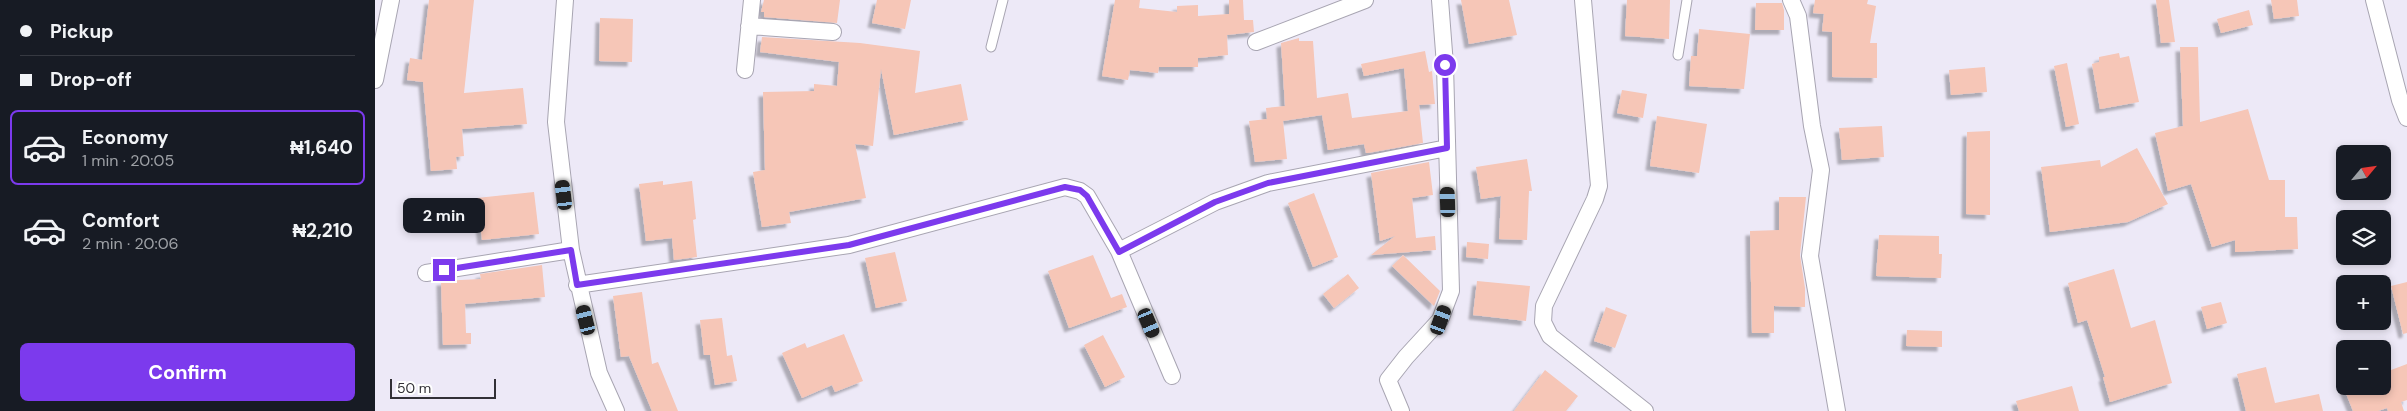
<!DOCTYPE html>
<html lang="en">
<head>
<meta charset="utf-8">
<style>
	:root { --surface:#171b24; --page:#20242c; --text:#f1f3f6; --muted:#9ea1a6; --line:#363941; --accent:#7c3aed }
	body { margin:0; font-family:"DM Sans",sans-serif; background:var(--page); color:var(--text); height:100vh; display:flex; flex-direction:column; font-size:19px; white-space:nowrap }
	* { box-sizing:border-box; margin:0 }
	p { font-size:16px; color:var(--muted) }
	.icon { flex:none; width:28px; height:28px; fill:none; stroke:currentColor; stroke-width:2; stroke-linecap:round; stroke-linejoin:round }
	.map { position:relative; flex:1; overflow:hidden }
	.details { display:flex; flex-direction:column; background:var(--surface); width:375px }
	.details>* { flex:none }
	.banner { display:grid; align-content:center; height:110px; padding:0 20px; background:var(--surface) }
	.needle { width:32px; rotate:61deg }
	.controls { position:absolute; left:1961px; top:145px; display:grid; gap:10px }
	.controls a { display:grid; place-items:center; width:55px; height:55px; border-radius:8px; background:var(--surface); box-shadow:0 2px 8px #0003; font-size:25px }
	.scale { position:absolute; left:15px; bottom:12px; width:106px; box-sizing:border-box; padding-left:5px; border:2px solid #323036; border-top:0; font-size:14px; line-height:18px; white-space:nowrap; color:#323036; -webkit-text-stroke:4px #fff; paint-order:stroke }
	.end { position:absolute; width:22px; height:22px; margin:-11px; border:6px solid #7c3aed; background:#fff; box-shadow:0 0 0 2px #fff }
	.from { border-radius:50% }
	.bubble { position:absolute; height:35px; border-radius:8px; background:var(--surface); box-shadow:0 2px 8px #0003; font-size:16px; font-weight:700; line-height:35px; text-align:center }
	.car { position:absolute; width:15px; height:30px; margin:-15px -8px; border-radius:6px; box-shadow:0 0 4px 1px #0007; background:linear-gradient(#222 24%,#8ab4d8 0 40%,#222 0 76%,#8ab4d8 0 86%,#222 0) }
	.banner b { display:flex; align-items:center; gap:18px; height:48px; font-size:19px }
	.banner b+b { border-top:1px solid var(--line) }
	.banner i { width:12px; height:12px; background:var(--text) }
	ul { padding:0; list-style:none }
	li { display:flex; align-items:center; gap:15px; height:75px; margin:0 10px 8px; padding:0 10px; border:2px solid transparent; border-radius:8px }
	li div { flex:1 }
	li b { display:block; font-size:19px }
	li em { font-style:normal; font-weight:700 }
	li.current { border-color:var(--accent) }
	li>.icon { width:45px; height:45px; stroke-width:1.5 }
	.cta { display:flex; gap:10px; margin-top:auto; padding:10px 20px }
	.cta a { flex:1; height:58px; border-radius:8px; background:var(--accent); color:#fff; font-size:20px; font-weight:700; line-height:58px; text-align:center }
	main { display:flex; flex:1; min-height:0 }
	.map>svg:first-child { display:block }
	.building { fill:#f6c6b7; filter:url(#shadow) }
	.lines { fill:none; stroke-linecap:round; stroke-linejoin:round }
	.lane-casing { stroke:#a8a5b2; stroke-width:11 }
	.street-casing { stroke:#a8a5b2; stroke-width:18 }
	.lane { stroke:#fff; stroke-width:9 }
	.street { stroke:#fff; stroke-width:16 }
	.route { stroke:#7c3aed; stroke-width:6 }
</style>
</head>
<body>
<main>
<section class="details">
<div class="banner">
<b><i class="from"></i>Pickup</b>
<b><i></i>Drop-off</b>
</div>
<ul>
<li class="current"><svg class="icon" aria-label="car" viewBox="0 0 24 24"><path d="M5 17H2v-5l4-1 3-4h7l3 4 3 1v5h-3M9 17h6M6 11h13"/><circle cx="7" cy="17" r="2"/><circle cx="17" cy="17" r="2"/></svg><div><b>Economy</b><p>1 min · 20:05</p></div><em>₦1,640</em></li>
<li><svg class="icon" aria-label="car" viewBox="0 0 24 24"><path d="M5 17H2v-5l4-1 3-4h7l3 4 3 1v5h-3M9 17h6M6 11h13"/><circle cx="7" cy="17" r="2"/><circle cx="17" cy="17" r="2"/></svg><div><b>Comfort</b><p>2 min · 20:06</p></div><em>₦2,210</em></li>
</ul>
<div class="cta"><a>Confirm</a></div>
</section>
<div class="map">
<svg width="2032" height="411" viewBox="0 0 2032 411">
	<defs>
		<filter id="shadow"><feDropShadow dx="-4.5" dy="4.5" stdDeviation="1" flood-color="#0004"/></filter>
	</defs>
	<rect width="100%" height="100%" fill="#ede9f7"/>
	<path class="building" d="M54,0h45l-10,93 59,-5 4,36 -65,5 2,27 -8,1 1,12 -26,2 -8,-89 -16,-2 3,-22 12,2z
		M389,0h76l-3,23 -73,-6v-5h-3z
		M502,0h34l-6,29 -33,-6z
		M740,0h25l-1,8 38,4v-6l21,-1v11l31,-2v-14h14l1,20h9l1,12 -27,3 1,20 -30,3v9h-39l-1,6 -28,-3 -2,10 -26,-4z
		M1086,0h48l8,35 -48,9z
		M1252,0h43l-1,39 -44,-3z
		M1440,0h53l-1,4 9,2 -6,37h7v35l-45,-1v-45l-10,-1 2,-17 -11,-1z
		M1781,0h13l6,42 -14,1z
		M1896,0h26l2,16 -25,3z
		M1381,3h26l2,7v20h-29z
		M1874,10l4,15 -32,8 -4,-14z
		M225,18l33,1 -1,43 -33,-1z
		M1324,29l51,5 -6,55 -55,-3 2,-30h6z
		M387,37l98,6 60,8 -5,42 46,-9 7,36 -74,15 -13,-66 -8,77 -18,-2 11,54 -77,14 2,11 -29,4 -9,-55 12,-2 -2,-78 51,-1v-7l23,2 2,-24 -79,-10z
		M924,38v3h14l4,57 31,-5 4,25 56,-7 -4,-43 -40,8 -3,-12 64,-13 4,21 3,-1 3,33 -16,1 4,38 -55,10h-2l-2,-9 -36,6 -6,-35 -39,6 4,38 -32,3 -6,-41 18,-2 -1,-11 19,-2 -4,-63z
		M1805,47h18l2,75 48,-13 21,71h16v37h12l1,32 -63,3v-12l-23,7 -21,-63 -23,7 -13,-58 28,-7z
		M1744,53l1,5 9,-2 10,46 -39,7 -8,-45 7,-2v-5z
		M1692,63l12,61 -13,3 -12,-61z
		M1610,67l2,25 -36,3 -2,-25z
		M1247,90l25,4 -4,24 -26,-5z
		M1282,116l50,8 -8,49 -49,-7z
		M1507,126l2,31 -42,3 -3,-32z
		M1615,131v84l-24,-1 1,-82z
		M1762,148l31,56 -40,18 -78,10 -9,-65 59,-7 1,7z
		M1152,159l5,32h-3l-2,49 -28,-1 2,-43 -20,3 -5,-32z
		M1054,162l4,33 -21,3 4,40 19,-2 1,14 -65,5 24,-19 -15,5 -9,-68z
		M288,181v4l29,-4 4,38 -3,1 4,37 -23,3 -2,-22 -26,3 -7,-57z
		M159,192l5,42 -57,6 -5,-42z
		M939,193l24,64 -25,10 -25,-64z
		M1404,197h27l-6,58 5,33v19l-31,-1v27h-22l-2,-102 29,-1z
		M1504,235l60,1v18h3l-1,24 -65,-2z
		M1092,242l22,2 -1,15 -22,-2z
		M520,252l12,49 -31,7 -11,-50z
		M718,255l18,43 11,-4 5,13 -58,21 -21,-57z
		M1028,255l37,36 -6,15 -42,-40z
		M167,265l3,32 -80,7 1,29h5v11l-28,1 -2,-64 40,-2 -1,-5z
		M1739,269l17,59 24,-8 17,63 -62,19 -7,-25h2l-18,-57 -9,3 -10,-40z
		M973,274l11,14 -25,20 -11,-14z
		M1102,281l53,5 -4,35 -53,-6z
		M2032,282v51l-4,1 -12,-48z
		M267,292l10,72 6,-2 20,49h-26l-23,-55 -8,1 -8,-61z
		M1846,302l6,21 -20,6 -6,-22z
		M1231,307l21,8 -12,33 -21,-7z
		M347,318l5,38 5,-1 5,26 -22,4 -5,-30h-6l-4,-35z
		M1532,330l35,1v16l-36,-1z
		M469,334l19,47 -28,11 -3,-7 -30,13 -20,-45 23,-10 2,5z
		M728,335l22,42 -20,10 -21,-42z
		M2032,364v36l-6,2 3,9h-16l-1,-3 -9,3h-25l-10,-25h40v-13z
		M1891,367l9,36 44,-9 4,17h-77l-9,-37z
		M1170,370l33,26 -12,15h-52z
		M1697,386l7,25h-60l-3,-10z"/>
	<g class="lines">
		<g class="lane-casing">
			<path id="lane" d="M616,47l12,-47
				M1303,55l9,-55"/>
		</g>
		<g class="street-casing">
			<path id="street" d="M190,0l-9,122 15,128 28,123 17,38
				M1208,0l16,186 -4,13 -51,107 -1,16 7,14 95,75
				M1416,0l7,16 14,110 9,44 -11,86 27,155
				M1999,0l26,100 7,18
				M374,26l84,6
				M881,42l109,-42
				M370,70l7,-70
				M0,80l16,-80
				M744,251l96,-49 53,-19 179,-35
				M51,273l145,-23
				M202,285l272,-40 216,-58 15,4 7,5 32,55 53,125
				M1026,411l-13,-31 18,-23 34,-37 11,-29 -6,-226 -5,-65"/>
		</g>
		<use href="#lane" class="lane"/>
		<use href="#street" class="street"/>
	</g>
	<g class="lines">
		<path class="route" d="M69,270l127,-20 6,35 272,-40 216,-58 15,3 7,6 32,56 96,-50 53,-19 179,-35 -2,-83"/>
	</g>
</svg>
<div class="controls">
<a><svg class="needle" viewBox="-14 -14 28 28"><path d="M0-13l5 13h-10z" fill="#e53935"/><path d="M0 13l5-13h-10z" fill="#9ea1a6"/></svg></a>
<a><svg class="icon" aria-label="layers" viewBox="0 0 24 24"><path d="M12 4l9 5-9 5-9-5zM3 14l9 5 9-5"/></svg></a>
<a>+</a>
<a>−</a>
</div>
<div class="scale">50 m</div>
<i class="end from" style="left:1070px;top:65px"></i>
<i class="end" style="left:69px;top:270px"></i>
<div class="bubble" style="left:28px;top:198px;width:82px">2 min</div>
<i class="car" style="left:189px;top:195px;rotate:353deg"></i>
<i class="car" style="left:1073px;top:202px;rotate:358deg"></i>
<i class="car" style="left:211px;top:320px;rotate:346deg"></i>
<i class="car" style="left:1066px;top:320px;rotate:20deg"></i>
<i class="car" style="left:774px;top:323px;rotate:157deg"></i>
</div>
</main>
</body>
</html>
